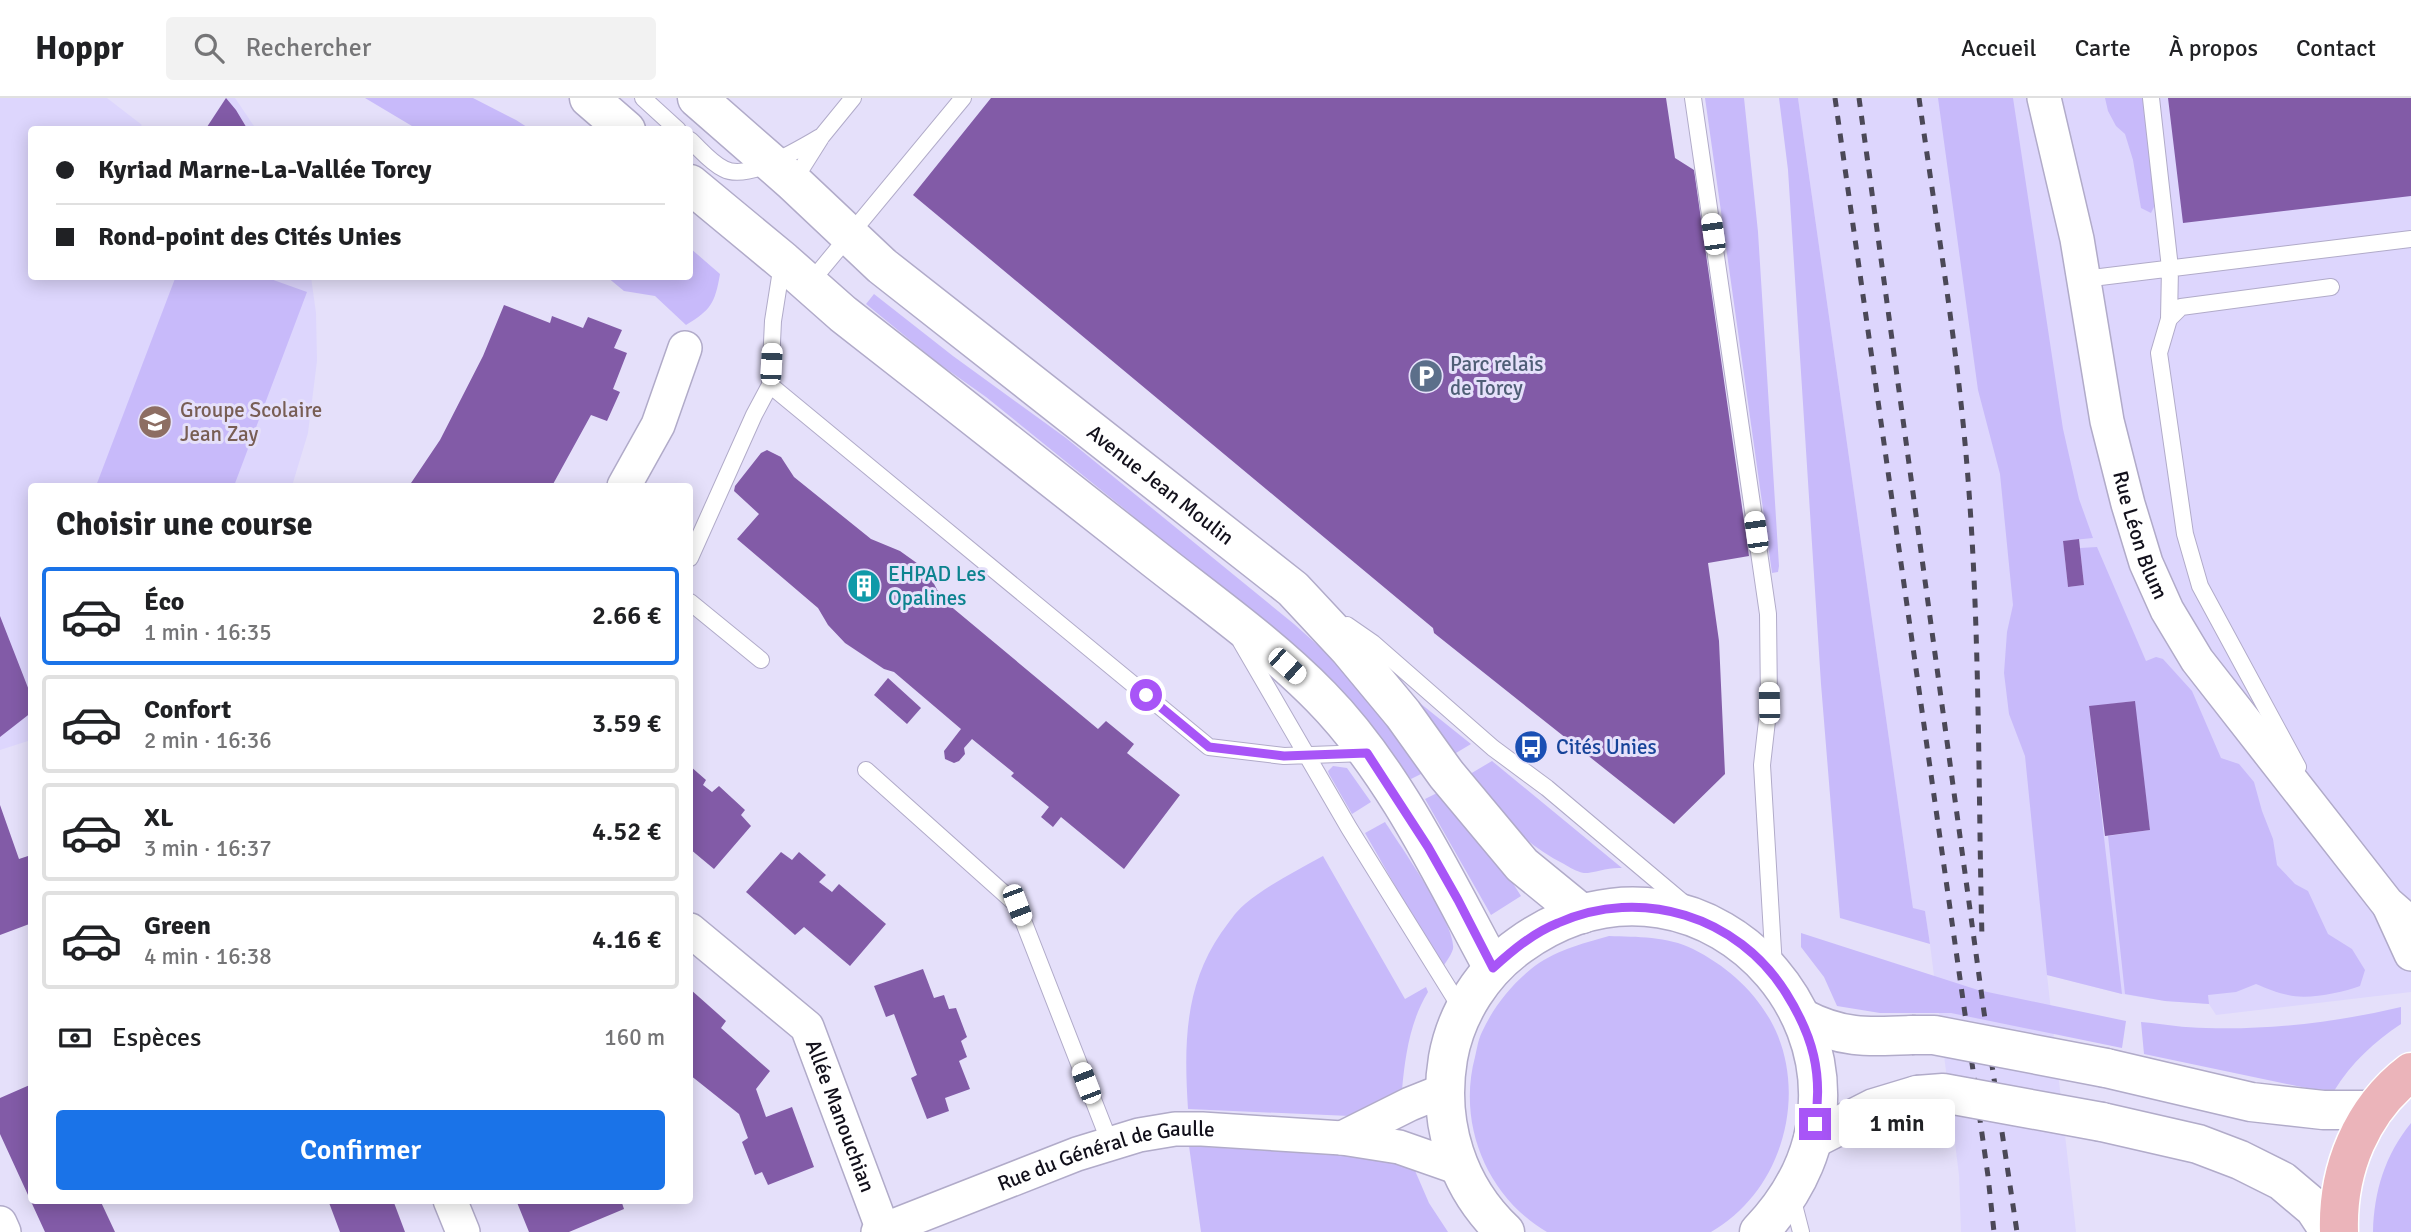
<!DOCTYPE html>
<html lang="fr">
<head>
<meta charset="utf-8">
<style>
	:root { --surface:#fff; --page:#f2f2f2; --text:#202124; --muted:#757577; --line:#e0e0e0; --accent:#1a73e8 }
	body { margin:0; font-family:Signika,sans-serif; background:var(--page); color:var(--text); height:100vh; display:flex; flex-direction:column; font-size:26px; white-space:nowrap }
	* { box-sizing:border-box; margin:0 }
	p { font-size:23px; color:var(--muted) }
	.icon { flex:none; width:38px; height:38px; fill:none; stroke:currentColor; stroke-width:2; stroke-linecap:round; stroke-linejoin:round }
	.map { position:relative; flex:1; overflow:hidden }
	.side { position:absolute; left:28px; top:385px; width:665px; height:721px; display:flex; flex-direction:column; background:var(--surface); border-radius:7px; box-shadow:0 4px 18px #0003 }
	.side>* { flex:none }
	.banner { position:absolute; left:28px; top:28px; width:665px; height:154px; border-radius:7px; box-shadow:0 4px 18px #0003; display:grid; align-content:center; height:154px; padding:0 28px; background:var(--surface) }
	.end { position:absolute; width:32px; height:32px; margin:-16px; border:9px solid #a855f7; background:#fff; box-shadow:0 0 0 4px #fff }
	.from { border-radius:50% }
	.bubble { position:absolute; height:49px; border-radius:7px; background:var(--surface); box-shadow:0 4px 18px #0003; font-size:23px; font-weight:600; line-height:49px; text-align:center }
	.car { position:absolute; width:21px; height:42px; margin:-21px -10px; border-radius:9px; box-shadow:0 0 5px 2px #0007; background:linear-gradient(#fff 24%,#345 0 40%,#fff 0 76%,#345 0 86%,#fff 0) }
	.banner b { display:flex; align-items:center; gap:24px; height:66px; font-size:26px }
	.banner b+b { border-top:2px solid var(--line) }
	.banner i { width:18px; height:18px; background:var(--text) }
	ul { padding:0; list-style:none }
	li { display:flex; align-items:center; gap:21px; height:98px; margin:0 14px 10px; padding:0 14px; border:4px solid var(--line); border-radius:7px }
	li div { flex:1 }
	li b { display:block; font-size:26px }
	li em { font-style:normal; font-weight:600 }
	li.selected { border-color:var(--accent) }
	li>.icon { width:63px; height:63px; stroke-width:1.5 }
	h2 { padding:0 28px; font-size:32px; line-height:84px }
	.pay { display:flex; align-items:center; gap:18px; height:77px; padding:0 28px; font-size:26px }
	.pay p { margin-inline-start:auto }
	.action { display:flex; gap:14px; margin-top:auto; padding:14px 28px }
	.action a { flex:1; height:80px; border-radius:7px; background:var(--accent); color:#fff; font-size:28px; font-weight:600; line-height:80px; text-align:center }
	header { display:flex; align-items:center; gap:42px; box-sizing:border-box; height:98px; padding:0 35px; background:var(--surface); border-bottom:2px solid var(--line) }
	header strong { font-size:33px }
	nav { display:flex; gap:38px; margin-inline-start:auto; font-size:24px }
	.search { width:490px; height:63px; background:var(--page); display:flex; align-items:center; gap:18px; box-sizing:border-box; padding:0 24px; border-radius:7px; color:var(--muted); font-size:26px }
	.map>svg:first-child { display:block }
	.built { fill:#ddd6fd }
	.green { fill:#c8bafa }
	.building { fill:#825ba7 }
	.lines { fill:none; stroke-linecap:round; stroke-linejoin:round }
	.lane-casing { stroke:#b1abc9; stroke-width:18 }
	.street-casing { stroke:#b1abc9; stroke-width:36 }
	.secondary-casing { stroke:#b1abc9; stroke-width:41 }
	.primary-casing { stroke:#fff; stroke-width:41 }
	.lane { stroke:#fff; stroke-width:16 }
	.street { stroke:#fff; stroke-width:33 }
	.secondary { stroke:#fff; stroke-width:38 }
	.primary { stroke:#ebb4ba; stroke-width:38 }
	.rail { stroke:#4b4857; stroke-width:5; stroke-dasharray:9 9; stroke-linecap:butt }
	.secondary-bridge-casing { stroke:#b1abc9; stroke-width:41; stroke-linecap:butt }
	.secondary-bridge { stroke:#fff; stroke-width:38 }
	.route { stroke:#a855f7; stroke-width:9 }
	.labels { text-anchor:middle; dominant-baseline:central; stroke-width:6; stroke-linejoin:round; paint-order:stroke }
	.service-label { font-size:21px; fill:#4e5e75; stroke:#e5e0fa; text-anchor:start }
	.education-label { font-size:21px; fill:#785e54; stroke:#e5e0fa; text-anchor:start }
	.street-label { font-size:21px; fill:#12101b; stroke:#e5e0fa }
	.culture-label { font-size:21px; fill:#0d838f; stroke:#e5e0fa; text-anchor:start }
	.transit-label { font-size:21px; fill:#164399; stroke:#e5e0fa; text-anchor:start }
</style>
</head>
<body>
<header>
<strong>Hoppr</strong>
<div class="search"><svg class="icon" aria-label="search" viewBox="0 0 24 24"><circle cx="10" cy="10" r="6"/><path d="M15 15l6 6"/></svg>Rechercher</div>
<nav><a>Accueil</a><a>Carte</a><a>À propos</a><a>Contact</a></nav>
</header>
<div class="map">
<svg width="2411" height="1134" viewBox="0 0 2411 1134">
	<rect width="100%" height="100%" fill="#e5e0fa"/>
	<path class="built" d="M0,0h107l35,27 -4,4 -106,1v146l279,1 5,36 1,48 -9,72 -16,53h-260l-1,254 -31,10z
		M226,0h9l21,31 -51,1z
		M1798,0h613v894l-195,23 -7,-11 -44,-3 -43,-7 -75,-19 29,257h-115l-2,-57 -29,-231 -5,-32 -12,-4z"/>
	<path class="green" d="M365,0h108l43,22 14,9h-113z
		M1705,0h39l14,134 21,334 -1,6 -6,1z
		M1779,0h19l115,810 12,3 5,33 -90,-26 -19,-234 -33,-514z
		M1938,0h75l50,331 16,70 14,39 -30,3 5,46 16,-2 -4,-37 17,-1 49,114 10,-4 7,2 29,32 29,67 18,6 15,18 8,29 11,28 4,26 18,19 13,7 20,43 24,15 13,21 -5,16c-19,7 -53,14 -72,9 -11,-2 -22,-7 -32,-11l-20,8 -28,3 1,9 -44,-3 -40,-7 -17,-158 42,-6 -16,-129 -45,6 33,287 -75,-19 -22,-219 -16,-42 -5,-41 3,-41 6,-27 -13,-131 -22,-84z
		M2105,0h38l12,107 -4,8 -10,-5 -8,-48 -8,-26 -9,-8 -8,-15z
		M690,150l30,26c-5,29 -9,36 -34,51l-31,-29 -31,-5 -17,-14 83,-1z
		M176,178l89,1 42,15 -73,194h-138z
		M874,196l79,62 113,82 228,186 46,41 89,105 -18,9 -59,-76 -225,-192 -141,-114 -48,-34 -72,-59z
		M1416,602l55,44 -20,12z
		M1492,663l130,107c-14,-1 -27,5 -38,5 -7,-1 -15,-6 -20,-9 -41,-20 -69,-54 -99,-87z
		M1333,668l14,2 24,34 -19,12 -23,-40 -1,-3z
		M1443,692l66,87 12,19 -30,19 -66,-116z
		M1385,724c14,22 72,104 68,127 -2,7 -8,14 -11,19l-77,-135z
		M1323,758l82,143 21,-12 2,5c-18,29 -23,65 -26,98l-52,26 -162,-7c-4,-63 -4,-122 33,-176 7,-9 14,-21 24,-29 23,-19 51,-33 78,-48z
		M1801,835l177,57 148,31 -4,27 -171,-35h-71l-43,-7 -13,-29 -23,-30z
		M1609,838c28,1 58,0 84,13 36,18 69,48 85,87 28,70 0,158 -67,196h-164c-60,-35 -90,-108 -72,-175 2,-8 3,-17 7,-25 11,-24 28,-46 49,-63 22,-18 50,-25 78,-33z
		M2401,909v17c-27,18 -49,38 -67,67l-18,-1 -172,-36 -3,-32c22,2 44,6 65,6 65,2 132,-6 195,-21z
		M2411,1025v109h-38c1,-41 12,-77 38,-109z
		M1189,1048l184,11 40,9 16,37 19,29h-247z"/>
	<path class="building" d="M226,0l10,12 12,20h-43z
		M991,0h675l9,60 19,12 55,386 -41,7 11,78 6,133 -51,50 -240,-191 -1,-5 -520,-433z
		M2168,0h243v98l-228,27z
		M504,207l46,18 2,-7 31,12 5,-11 34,13 -8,18 13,5 -14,36 7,3 -13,29 -16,-6 -39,71h-143l31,-46 43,-84z
		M767,352l14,7 13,20 77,62 29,12 21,15 12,16 9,17 156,130 8,-8 28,23 -7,9 53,42 -56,74 -63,-52 -8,10 -12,-10 8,-10 -38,-31 3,-3 -42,-34 -8,9 1,6 -6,7 -5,2 -9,-4 -1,-8 17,-22 -67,-57 -10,-3 -39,-26 -17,-18 -10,-17 -81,-69 22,-25 -25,-23 1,-5 26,-33z
		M2079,441l5,46 -16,2 -5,-46z
		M0,518l32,82v14l-32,25z
		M888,580l33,30 -14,16 -33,-29z
		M2135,603l15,129 -45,6 -16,-130z
		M690,668l16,14 -3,5 9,7 7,-6 26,24 -4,5 10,11 -37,43 -24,-20z
		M0,707l19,54 9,-3 4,9v58l-32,12z
		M781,754l11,8 7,-8 27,23 -7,7 13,10 7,-8 47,40 -36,42 -46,-39 -9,8 -49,-43z
		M923,871l11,29 10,-3 5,14 7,-1 11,29 -6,4 6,16 -8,4 11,28 -25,9 4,13 -22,8 -16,-41 6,-3 -23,-61 -8,3 -12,-31z
		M690,891l36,32 -5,7 49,43 -14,18 10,28 26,-10 22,60 -46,18 -6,-13 -7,3 -13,-33 6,-4 -9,-24 -49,-39 1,-11 -1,-1z
		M32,986v116h68l15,32h-70l-45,-98v-36z
		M328,1102h65l12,32h-65z
		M516,1102h113v1l-7,2 2,6 -55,23h-40z"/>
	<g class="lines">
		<g class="lane-casing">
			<path id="lane" d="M643,0l35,32
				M1693,0l75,516 1,89 -7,62 12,203
				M2151,0l19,170 -1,51
				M690,42c10,9 21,23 34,29 24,13 76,-21 98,-33
				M793,84l29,-46 31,-38
				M2084,181l327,-40
				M809,186l154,-186
				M770,287l439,362 75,9 81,-3
				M690,460l64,-143 16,-30 3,-64 9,-57
				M690,504l71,58
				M1347,527l26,18 120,105 54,40 139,117
				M1241,544l108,186 113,182
				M2298,669l-98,-181 -15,-52 -26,-181 10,-34 12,-12 150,-20
				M866,672l151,135 93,238
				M1791,1095l10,39"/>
		</g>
		<g class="street-casing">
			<g id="street">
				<path id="s1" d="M2044,0l33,141 30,182 21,83 18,59 21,47 30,50 190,243 24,21"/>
				<path d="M624,388l34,-61 27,-77"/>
				<path d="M2390,810l21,46"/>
				<path id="s2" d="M690,832l117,97 76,203"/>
				<path d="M1342,1040l68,-34 35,-14"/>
				<path d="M450,1102l13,32"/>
				<path d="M0,1125l4,9"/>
				<path id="s3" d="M878,1134l199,-78 62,-19 36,-6h27l140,9 57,9 60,21"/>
			</g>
		</g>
		<g class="secondary-casing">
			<g id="secondary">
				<path d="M589,0l37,32"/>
				<path id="s4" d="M697,0l96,84 89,84 411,323 56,60 54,65 43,60 76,91 60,49"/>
				<path d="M690,86l93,77 60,53c100,78 200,157 299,235 60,48 125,93 179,148 73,74 123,181 172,271"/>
				<path d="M1802,920c40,21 66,19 110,17"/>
				<path d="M2106,970l145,34 72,8h51"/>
				<path d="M2102,1024l96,22 42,16 42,21 32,27 16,24"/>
				<path d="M1813,1041l61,-31 43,-13"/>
				<path d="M1505,1134c-48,-45 -68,-109 -57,-174 8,-45 35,-87 72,-113 188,-135 405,114 239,287"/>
			</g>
		</g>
		<g class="primary-casing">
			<path id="primary" d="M2339,1134c-2,-62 22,-122 72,-160"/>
		</g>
		<use href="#lane" class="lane"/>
		<use href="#street" class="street"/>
		<use href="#secondary" class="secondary"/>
		<use href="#primary" class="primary"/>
		<path class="rail" d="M1835,0l153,1078 6,56
			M1859,0l125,914 33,220
			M1919,0c17,122 38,245 48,368 13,157 11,315 15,472"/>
		<g class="secondary-bridge-casing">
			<path id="secondary-bridge" d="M1912,937h22l172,33
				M1917,997l26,-2 159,29"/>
		</g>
		<use href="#secondary-bridge" class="secondary-bridge"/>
	</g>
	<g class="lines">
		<path class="route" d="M1146,597l63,52 75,9 83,-3 61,94 30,53 35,68c20,-18 40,-35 65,-45 83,-37 180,-7 228,70 27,43 37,80 29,131"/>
	</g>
	<defs>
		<g id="parking-disc" transform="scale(1.75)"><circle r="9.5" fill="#5c6f8a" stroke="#e5e0fa"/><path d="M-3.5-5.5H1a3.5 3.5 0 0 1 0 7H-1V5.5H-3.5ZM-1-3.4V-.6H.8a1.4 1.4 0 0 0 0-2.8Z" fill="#fff"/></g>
		<g id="school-disc" transform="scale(1.75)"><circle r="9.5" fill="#8d6e63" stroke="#e5e0fa"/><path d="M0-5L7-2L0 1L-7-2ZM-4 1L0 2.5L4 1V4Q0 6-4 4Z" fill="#fff"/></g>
		<g id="building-disc" transform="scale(1.75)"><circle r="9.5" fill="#0f9aa8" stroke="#e5e0fa"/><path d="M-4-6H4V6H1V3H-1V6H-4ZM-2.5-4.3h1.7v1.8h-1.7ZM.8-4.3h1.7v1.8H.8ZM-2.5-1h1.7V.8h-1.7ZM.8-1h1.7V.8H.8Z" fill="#fff"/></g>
		<g id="bus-disc" transform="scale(1.75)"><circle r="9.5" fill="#1a4fb4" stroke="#e5e0fa"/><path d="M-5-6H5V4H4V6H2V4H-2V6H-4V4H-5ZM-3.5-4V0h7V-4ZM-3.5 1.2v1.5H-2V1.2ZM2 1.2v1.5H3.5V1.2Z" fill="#fff"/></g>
	</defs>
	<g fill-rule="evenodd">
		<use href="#parking-disc" x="1426" y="278"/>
		<use href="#school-disc" x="155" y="324"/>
		<use href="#building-disc" x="864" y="488"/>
		<use href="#bus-disc" x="1531" y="649"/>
	</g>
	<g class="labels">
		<g class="service-label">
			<text x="1450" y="266">Parc relais<tspan x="1450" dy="24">de Torcy</tspan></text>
		</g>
		<g class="education-label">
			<text x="180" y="312">Groupe Scolaire<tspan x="180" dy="24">Jean Zay</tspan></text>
		</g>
		<g class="street-label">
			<text stroke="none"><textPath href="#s4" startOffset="604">Avenue Jean Moulin</textPath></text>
			<text stroke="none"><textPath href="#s1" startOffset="448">Rue Léon Blum</textPath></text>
			<text stroke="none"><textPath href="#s2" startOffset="247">Allée Manouchian</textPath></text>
			<text stroke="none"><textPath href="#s3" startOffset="242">Rue du Général de Gaulle</textPath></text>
		</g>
		<g class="culture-label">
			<text x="888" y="476">EHPAD Les<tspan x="888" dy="24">Opalines</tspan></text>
		</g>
		<g class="transit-label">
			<text x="1556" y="649">Cités Unies</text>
		</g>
	</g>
</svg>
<i class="end from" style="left:1146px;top:597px"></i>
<i class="end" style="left:1815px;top:1026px"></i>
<div class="bubble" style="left:1839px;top:1001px;width:116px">1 min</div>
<i class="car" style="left:1713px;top:136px;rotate:352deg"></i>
<i class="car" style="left:771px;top:266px;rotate:3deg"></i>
<i class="car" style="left:1756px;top:434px;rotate:352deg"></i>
<i class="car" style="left:1287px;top:568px;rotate:132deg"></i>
<i class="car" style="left:1769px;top:605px;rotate:359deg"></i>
<i class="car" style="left:1017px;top:807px;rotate:159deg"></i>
<i class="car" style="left:1086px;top:985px;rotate:339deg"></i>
<div class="banner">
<b><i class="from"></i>Kyriad Marne-La-Vallée Torcy</b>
<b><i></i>Rond-point des Cités Unies</b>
</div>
<section class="side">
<h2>Choisir une course</h2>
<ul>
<li class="selected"><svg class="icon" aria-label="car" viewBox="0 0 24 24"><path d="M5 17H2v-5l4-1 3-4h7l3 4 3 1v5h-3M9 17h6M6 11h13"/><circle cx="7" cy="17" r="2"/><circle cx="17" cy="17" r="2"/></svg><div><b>Éco</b><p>1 min · 16:35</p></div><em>2.66 €</em></li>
<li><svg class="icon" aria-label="car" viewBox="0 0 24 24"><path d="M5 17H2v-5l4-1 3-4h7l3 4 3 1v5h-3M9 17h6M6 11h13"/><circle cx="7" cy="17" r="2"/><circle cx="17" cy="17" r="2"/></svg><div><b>Confort</b><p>2 min · 16:36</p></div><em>3.59 €</em></li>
<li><svg class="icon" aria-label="car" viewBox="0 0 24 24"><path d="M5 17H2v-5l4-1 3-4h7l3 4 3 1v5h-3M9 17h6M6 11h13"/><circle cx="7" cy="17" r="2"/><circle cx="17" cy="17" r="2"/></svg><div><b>XL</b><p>3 min · 16:37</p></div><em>4.52 €</em></li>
<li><svg class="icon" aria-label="car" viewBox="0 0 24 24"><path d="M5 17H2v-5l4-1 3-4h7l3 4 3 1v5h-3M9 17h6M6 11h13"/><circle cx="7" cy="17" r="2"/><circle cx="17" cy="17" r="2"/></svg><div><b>Green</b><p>4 min · 16:38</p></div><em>4.16 €</em></li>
</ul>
<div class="pay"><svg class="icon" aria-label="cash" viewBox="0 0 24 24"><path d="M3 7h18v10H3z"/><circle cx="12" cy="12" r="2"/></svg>Espèces<p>160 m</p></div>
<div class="action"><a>Confirmer</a></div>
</section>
</div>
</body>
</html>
